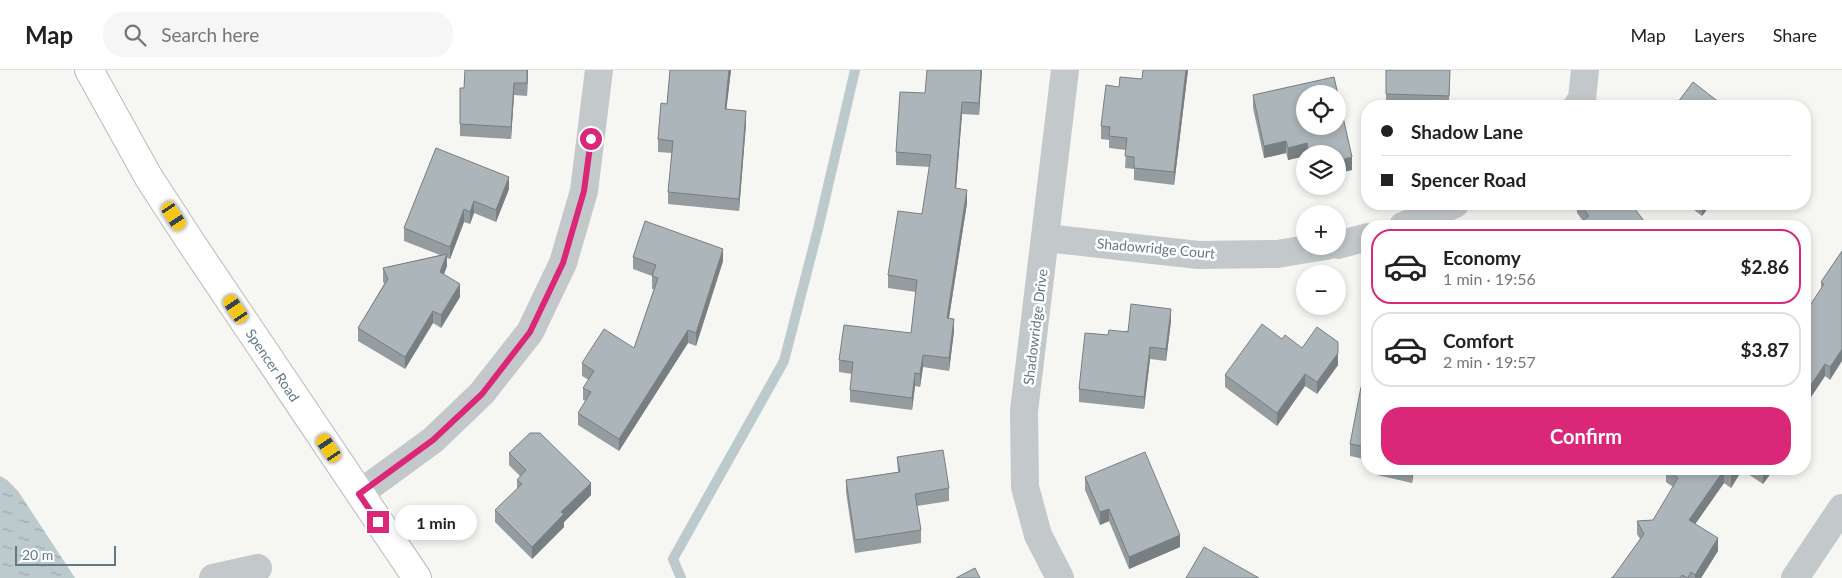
<!DOCTYPE html>
<html lang="en">
<head>
<meta charset="utf-8">
<style>
	:root { --surface:#fff; --page:#f6f6f6; --text:#222; --muted:#767676; --line:#e0e0e0; --accent:#db2777 }
	body { margin:0; font-family:Lato,sans-serif; background:var(--page); color:var(--text); height:100vh; display:flex; flex-direction:column; font-size:19px; white-space:nowrap }
	* { box-sizing:border-box; margin:0 }
	p { font-size:16px; color:var(--muted) }
	.icon { flex:none; width:28px; height:28px; fill:none; stroke:currentColor; stroke-width:2; stroke-linecap:round; stroke-linejoin:round }
	.map { position:relative; flex:1; overflow:hidden }
	.drawer { position:absolute; left:1361px; top:150px; width:450px; height:255px; display:flex; flex-direction:column; background:var(--surface); border-radius:20px; box-shadow:0 2px 8px #0003 }
	.drawer>* { flex:none }
	.guide { position:absolute; left:1361px; top:30px; width:450px; height:110px; border-radius:20px; box-shadow:0 2px 8px #0003; display:grid; align-content:center; height:110px; padding:0 20px; background:var(--surface) }
	.controls { position:absolute; left:1296px; top:15px; display:grid; gap:10px }
	.controls a { display:grid; place-items:center; width:50px; height:50px; border-radius:50%; background:var(--surface); box-shadow:0 2px 8px #0003; font-size:25px }
	.scale { position:absolute; left:15px; bottom:12px; width:101px; box-sizing:border-box; padding-left:5px; border:2px solid #637885; border-top:0; font-size:14px; line-height:18px; white-space:nowrap; color:#637885; -webkit-text-stroke:4px #fff; paint-order:stroke }
	.end { position:absolute; width:22px; height:22px; margin:-11px; border:6px solid #db2777; background:#fff; box-shadow:0 0 0 2px #fff }
	.from { border-radius:50% }
	.bubble { position:absolute; height:35px; border-radius:18px; background:var(--surface); box-shadow:0 2px 8px #0003; font-size:16px; font-weight:700; line-height:35px; text-align:center }
	.car { position:absolute; width:15px; height:30px; margin:-15px -8px; border-radius:6px; box-shadow:0 0 4px 1px #0007; background:linear-gradient(#f5c518 24%,#345 0 40%,#f5c518 0 76%,#345 0 86%,#f5c518 0) }
	.guide b { display:flex; align-items:center; gap:18px; height:48px; font-size:19px }
	.guide b+b { border-top:1px solid var(--line) }
	.guide i { width:12px; height:12px; background:var(--text) }
	ul { padding:9px 0 0; list-style:none }
	li { display:flex; align-items:center; gap:15px; height:75px; margin:0 10px 8px; padding:0 10px; border:2px solid var(--line); border-radius:20px }
	li div { flex:1 }
	li b { display:block; font-size:19px }
	li em { font-style:normal; font-weight:700 }
	li.active { border-color:var(--accent) }
	li>.icon { width:45px; height:45px; stroke-width:1.5 }
	.cta { display:flex; gap:10px; margin-top:auto; padding:10px 20px }
	.cta a { flex:1; height:58px; border-radius:20px; background:var(--accent); color:#fff; font-size:20px; font-weight:700; line-height:58px; text-align:center }
	header { display:flex; align-items:center; gap:30px; box-sizing:border-box; height:70px; padding:0 25px; background:var(--surface); border-bottom:1px solid var(--line) }
	header strong { font-size:24px }
	nav { display:flex; gap:28px; margin-inline-start:auto; font-size:18px }
	.search { width:350px; height:45px; background:var(--page); display:flex; align-items:center; gap:12px; box-sizing:border-box; padding:0 18px; border-radius:20px; color:var(--muted); font-size:19px }
	.map>svg:first-child { display:block }
	.water { fill:url(#water-ripples) }
	.lines { fill:none; stroke-linecap:round; stroke-linejoin:round }
	.stream { stroke:#bcc9cd; stroke-width:10 }
	.major-casing { stroke:#b6bbbe; stroke-width:30 }
	.minor { stroke:#c3c8ca; stroke-width:28 }
	.major { stroke:#fff; stroke-width:28 }
	.wall { fill:#949c9f; fill-rule:evenodd }
	.shaded-wall { fill:#787f82 }
	.building { fill:#acb5b9; stroke:#787f82; fill-rule:evenodd }
	.route { stroke:#db2777; stroke-width:6 }
	.labels { text-anchor:middle; dominant-baseline:central; stroke-width:5; stroke-linejoin:round; paint-order:stroke }
	.street-label { font-size:14px; fill:#637885; stroke:#fff }
</style>
</head>
<body>
<header>
<strong>Map</strong>
<div class="search"><svg class="icon" aria-label="search" viewBox="0 0 24 24"><circle cx="10" cy="10" r="6"/><path d="M15 15l6 6"/></svg>Search here</div>
<nav><a>Map</a><a>Layers</a><a>Share</a></nav>
</header>
<div class="map">
<svg width="1842" height="508" viewBox="0 0 1842 508">
	<defs>
		<pattern id="water-ripples" width="26" height="14" patternUnits="userSpaceOnUse" patternTransform="scale(1.25)"><rect width="26" height="14" fill="#bcc9cd"/><path d="M2 4q2-2 4 0t4 0M15 11q2-2 4 0t4 0" fill="none" stroke="#9ca8ac"/></pattern>
	</defs>
	<rect width="100%" height="100%" fill="#f6f6f2"/>
	<path class="water" d="M0,406l7,4 11,11 57,87h-75z"/>
	<g class="lines">
		<path class="stream" d="M681,508l-8,-19 111,-198 34,-132 37,-159"/>
		<g class="major-casing">
			<g id="major">
				<path id="s1" d="M89,0l60,108 43,66 225,334"/>
			</g>
		</g>
		<path class="minor" d="M1577,36l5,-7 3,-29
			M1403,156l52,-22
			M1046,168l152,17 79,-1 49,-8
			M1338,175l30,-8
			M359,424l74,-54 49,-47 48,-61 33,-69 21,-72 15,-121
			M213,508l45,-10
			M1060,508l-22,-43 -13,-48 -1,-76 41,-341
			M1795,508l47,-70"/>
		<use href="#major" class="major"/>
	</g>
	<path class="wall" d="M465,0h63l-1,26 -13,-1 -3,44 -51,-3v-48h4z
		M670,0h61l-5,39 20,15 -7,87 -71,-7v-12l4,-39 -14,-1v-13l9,-35z
		M982,0l-3,45 -17,-1 -6,75 11,14 -18,115 5,13 -5,40 -26,-4 -3,20 -5,-1 -3,24 -62,-8v-12l2,-16 -13,-2v-12l72,-27 5,-41 -28,-4v-13l34,-61 8,-47 -34,-2v-13l29,-59z
		M1188,0l-14,115 -40,-5v-11l-9,-1 1,-18 -17,-2v-8l-8,-1v-13l18,-39 23,-8z
		M1450,0l-1,36h-63v-12z
		M1334,7l18,80v13l-14,3v-19h-33v2l-17,4 -2,-7 -22,5 -11,-50v-13zM1305,24h33v32h-33z
		M436,78l73,41 -13,33 -22,-9 -4,11 -6,-2 -14,37 -3,-1v8l-3,8 16,23 -19,31 -8,-5 -28,46 -47,-28v-13l26,-44 -1,-3v-13l57,-13 -36,-14v-13z
		M1577,134h54l-48,17 -6,-8z
		M1686,134h25l-9,12z
		M1842,181l-12,129 -5,-4 -20,30v-93l16,-24v-7z
		M633,187l90,4 -27,85 -8,-3 -69,108 -41,-26v-12l8,-12 -3,-1v-12l6,-8 -7,-4v-13l52,-15 20,-59h-2v-13l-19,-7z
		M1171,251l-5,40 -16,-2 -6,50 -65,-7v-13l29,-54z
		M1282,269l56,26 -21,29 -12,-8 -28,40 -52,-39v-12z
		M1368,318v72l-18,-4v-12z
		M509,383l82,42 -27,27v5l-32,32 -37,-37v-12l22,-21v-9l3,-4 -11,-11z
		M897,387l52,31v13l-32,5 4,24v13l-66,10 -9,-61v-12l52,-8z
		M1377,399h37l-2,14 -35,-8z
		M1666,399h108l-11,15 -21,-14 -11,18 -7,-5 -29,41 23,27 -17,27h-90l2,-1 27,-38 -3,-5v-13l16,-1 20,-33 -7,-5z
		M1085,407l95,70 -51,22 -20,-48 -9,4 -15,-35z"/>
	<path class="shaded-wall" d="M527,0h1l-1,26z
		M729,0h2l-6,52v-13z
		M981,0h1l-3,45v-12z
		M1186,0h2l-14,115v-13z
		M514,13v12l-3,44v-12z
		M962,32v12l-7,87v-13z
		M746,41v13l-7,87v-12z
		M1286,71v12l-22,5v-12z
		M1307,73v11h-2v2l-17,4v-12z
		M1352,87v13l-14,3v-12z
		M509,107v12l-13,33v-12z
		M967,120v13l-20,127v-12z
		M474,131v12l-4,11v-12z
		M1702,134h9l-9,12z
		M464,139v13l-14,37v-12z
		M723,179v12l-27,85v-13z
		M447,184v12l-7,18v-12z
		M460,214v13l-19,31v-13z
		M1171,239v12l-5,40v-12z
		M433,241v12l-28,46v-12z
		M954,249v12l-5,40v-13z
		M688,260v13l-69,108v-12z
		M1150,277v12l-6,50v-12z
		M1842,279v12l-12,19v-13z
		M1338,283v12l-21,29v-12z
		M923,285v12l-3,20v-13z
		M1825,294v12l-20,30v-12z
		M915,303v13l-3,24v-12z
		M1305,304v12l-28,40v-13z
		M1412,399h2l-2,14z
		M1735,399h7v1l-11,18v-13z
		M1765,399h9l-11,15v-12z
		M1724,400v13l-35,50v-13z
		M591,413v12l-27,27v5l-32,32v-12l29,-35z
		M1109,439v12l-9,4v-13z
		M1180,465v12l-51,22v-12z
		M1718,468v13l-17,27h-6v-3z"/>
	<path class="building" d="M465,0h62v13h-13l-3,44 -51,-3v-36h4z
		M670,0h59l-4,39 21,2 -7,88 -71,-7 5,-51 -15,-2 3,-36 6,1z
		M927,0h54l-2,33 -17,-1 -7,86 12,2 -20,128 7,1 -5,39 -26,-3 -3,19 -5,-1 -3,25 -62,-8 3,-28 -14,-2 5,-35 67,8 6,-53 -29,-5 10,-64 24,3 9,-59 -35,-3 4,-60 25,1z
		M1143,0h43l-12,102 -40,-4v-11l-9,-1 2,-18 -18,-2 1,-9 -9,-1 5,-41 13,2 1,-10 22,2z
		M1386,0h64l-1,26 -63,-2z
		M1334,7l18,80 -14,4v-7h-29l-2,-11 -19,5 -2,-7 -22,5 -11,-51zM1305,24h33v32h-33z
		M1693,12l31,24h-49z
		M436,78l73,29 -13,33 -22,-9 -4,11 -6,-3 -14,38 -46,-19z
		M1580,134h51l17,22h-72l13,-10z
		M645,151l78,28 -27,84 -8,-3 -69,109 -41,-26 13,-21 -8,-4 11,-17 -12,-8 22,-34 30,19 24,-70 -6,-2 4,-11 -23,-8z
		M1842,181v98l-12,18 -5,-3 -20,30v-81l19,-29 -3,-2z
		M447,184l-7,18 20,12 -19,31 -8,-4 -28,46 -47,-29 30,-49 -5,-11z
		M1131,234l40,5 -5,40 -16,-2 -6,50 -65,-8 6,-56 23,2 1,-5 19,2z
		M1262,254l20,15 3,-4 17,13 15,-21 21,15v11l-21,29 -12,-8 -28,39 -52,-38z
		M1361,317l7,1v59l-18,-3z
		M530,363h10l51,50 -30,29 3,2 -32,33 -37,-37 27,-26 -5,-4 9,-10 -17,-17z
		M943,380l6,38 -34,6 6,36 -66,10 -9,-60 54,-8 -3,-15z
		M1145,382l35,83 -51,22 -20,-48 -9,3 -15,-35z
		M1666,399h69l-4,6 -7,-5 -35,50 29,18 -23,37 -4,-3 -3,6 -6,-3 -2,3h-69l2,-1 31,-43 -7,-13 16,-1 25,-42 -12,-8z
		M1759,399h6l-2,3z
		M1204,477l55,31h-73z
		M975,498l5,10h-24z"/>
	<g class="lines">
		<path class="route" d="M378,452l-19,-28 74,-54 49,-46 48,-62 33,-69 21,-72 7,-52"/>
	</g>
	<g class="labels">
		<g class="street-label">
			<text transform="translate(1156 178) rotate(5)">Shadowridge Court</text>
			<text transform="translate(1035 257) rotate(-83)">Shadowridge Drive</text>
			<text stroke="none"><textPath href="#s1" startOffset="348">Spencer Road</textPath></text>
		</g>
	</g>
</svg>
<div class="controls">
<a><svg class="icon" aria-label="locate" viewBox="0 0 24 24"><circle cx="12" cy="12" r="6"/><path d="M12 2v4M12 18v4M2 12h4M18 12h4"/></svg></a>
<a><svg class="icon" aria-label="layers" viewBox="0 0 24 24"><path d="M12 4l9 5-9 5-9-5zM3 14l9 5 9-5"/></svg></a>
<a>+</a>
<a>−</a>
</div>
<div class="scale">20 m</div>
<i class="end from" style="left:591px;top:69px"></i>
<i class="end" style="left:378px;top:452px"></i>
<div class="bubble" style="left:395px;top:435px;width:82px">1 min</div>
<i class="car" style="left:174px;top:146px;rotate:147deg"></i>
<i class="car" style="left:236px;top:239px;rotate:326deg"></i>
<i class="car" style="left:329px;top:378px;rotate:326deg"></i>
<div class="guide">
<b><i class="from"></i>Shadow Lane</b>
<b><i></i>Spencer Road</b>
</div>
<section class="drawer">
<ul>
<li class="active"><svg class="icon" aria-label="car" viewBox="0 0 24 24"><path d="M5 17H2v-5l4-1 3-4h7l3 4 3 1v5h-3M9 17h6M6 11h13"/><circle cx="7" cy="17" r="2"/><circle cx="17" cy="17" r="2"/></svg><div><b>Economy</b><p>1 min · 19:56</p></div><em>$2.86</em></li>
<li><svg class="icon" aria-label="car" viewBox="0 0 24 24"><path d="M5 17H2v-5l4-1 3-4h7l3 4 3 1v5h-3M9 17h6M6 11h13"/><circle cx="7" cy="17" r="2"/><circle cx="17" cy="17" r="2"/></svg><div><b>Comfort</b><p>2 min · 19:57</p></div><em>$3.87</em></li>
</ul>
<div class="cta"><a>Confirm</a></div>
</section>
</div>
</body>
</html>
